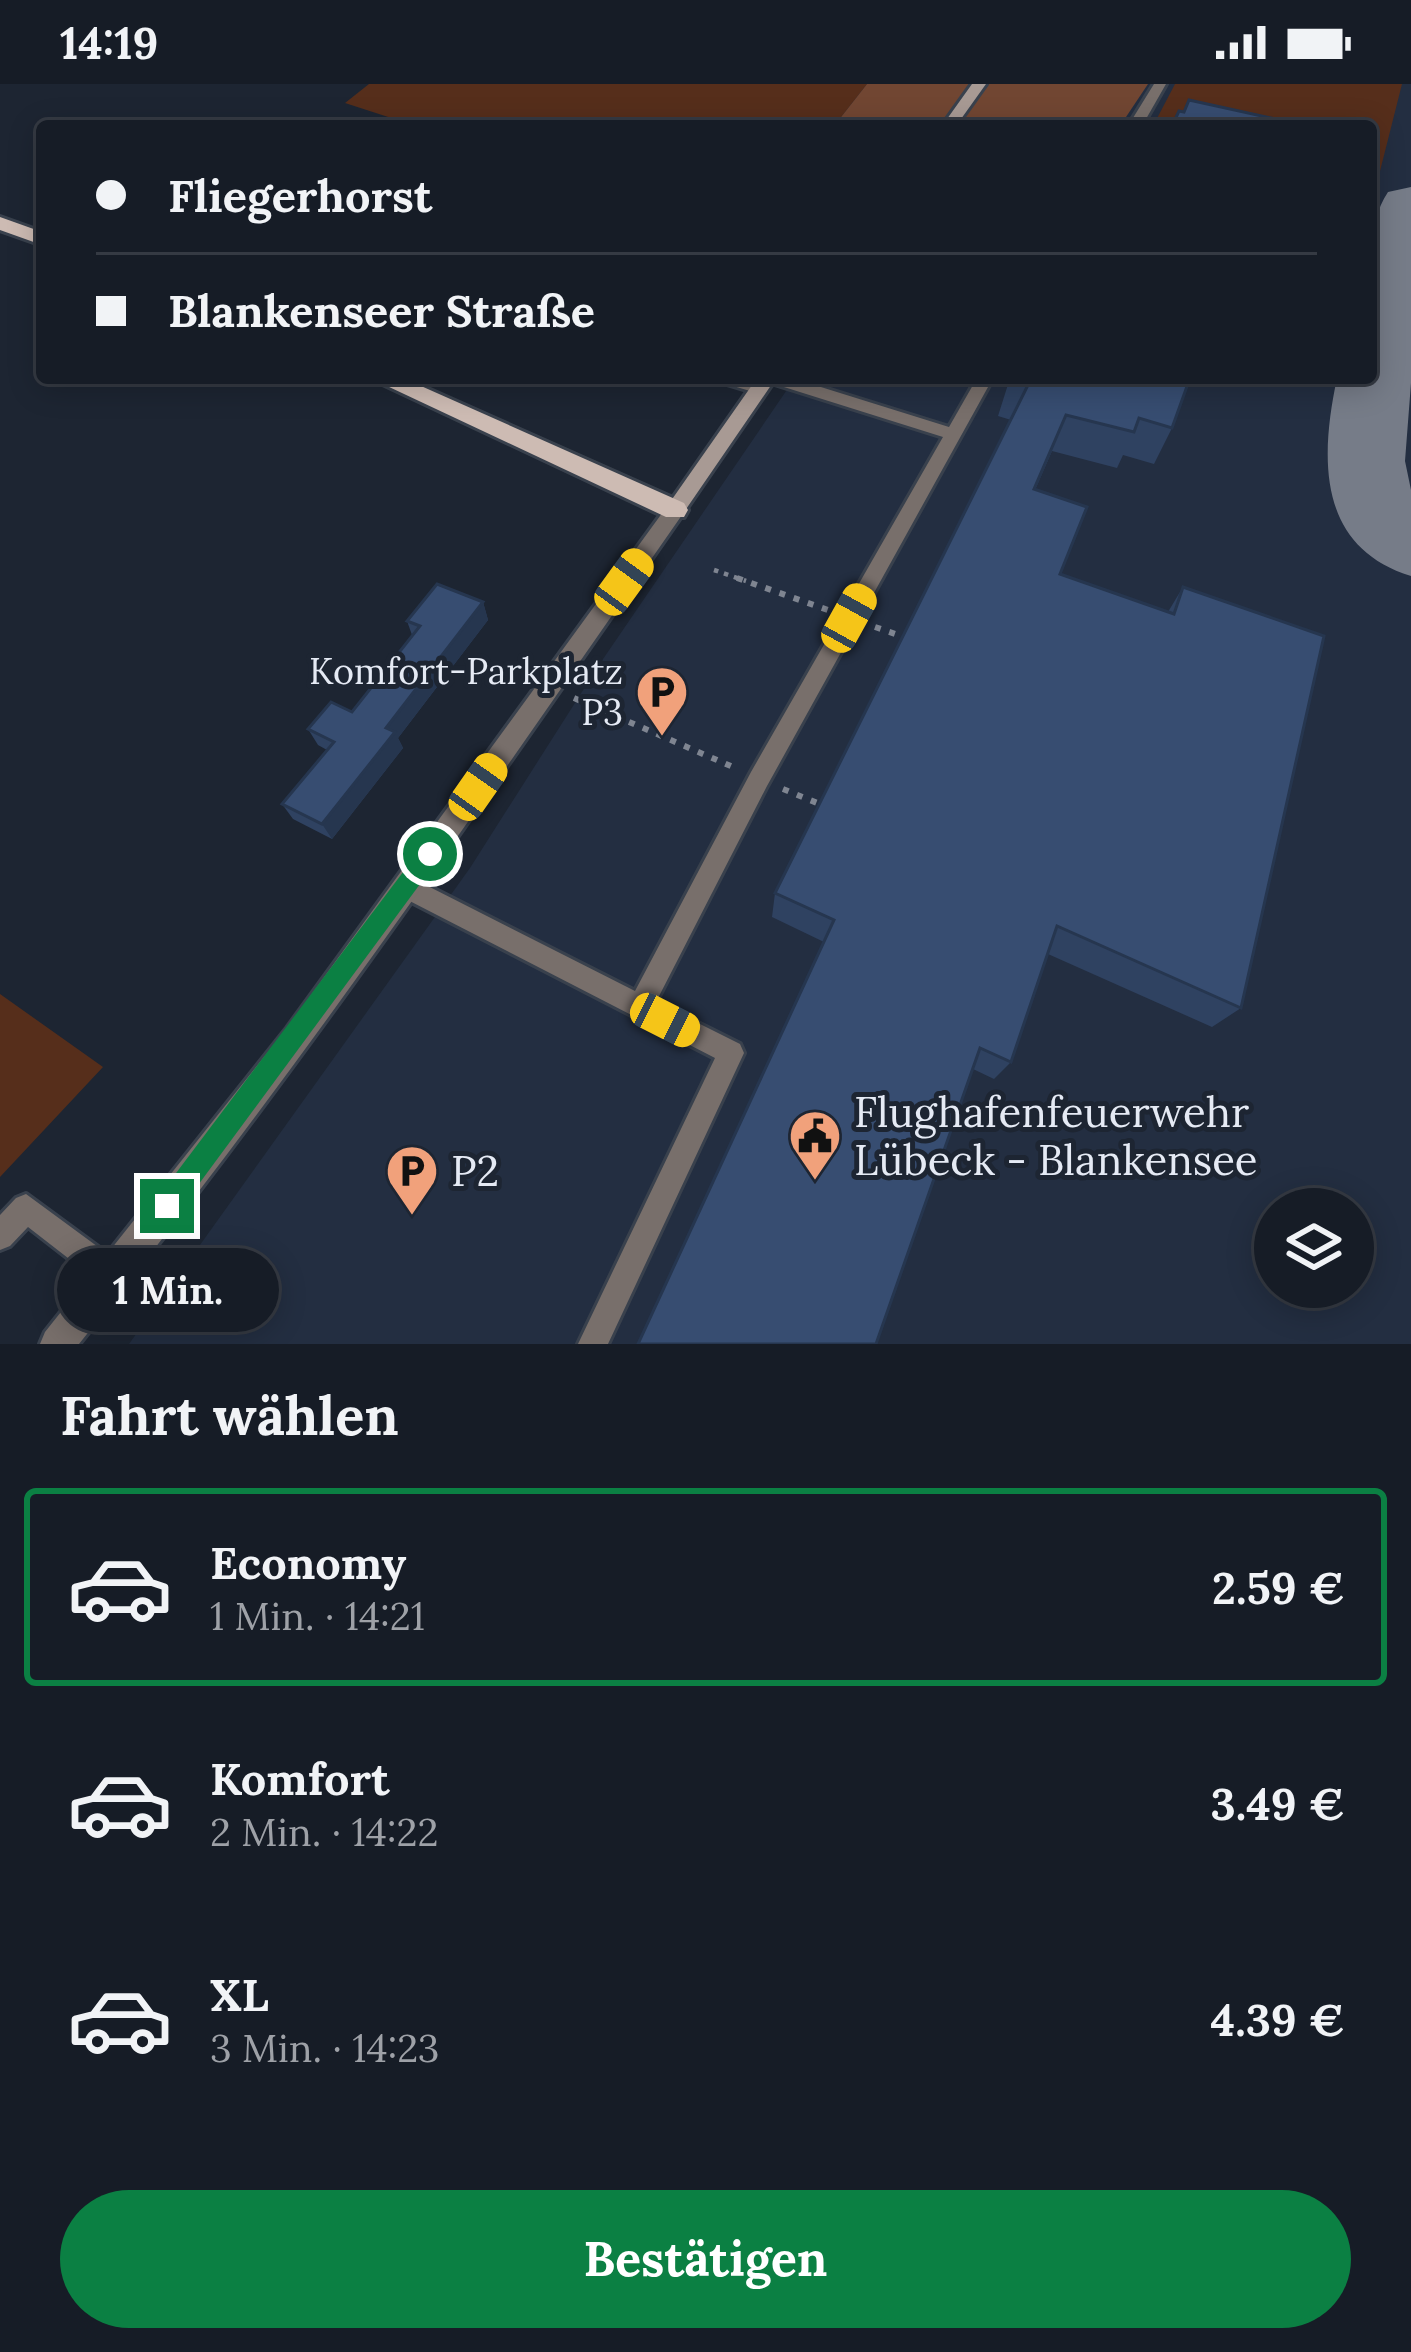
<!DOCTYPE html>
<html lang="de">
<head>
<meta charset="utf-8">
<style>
	:root { --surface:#161c26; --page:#1f252e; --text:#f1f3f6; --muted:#9ea1a7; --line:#353a43; --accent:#0b8043 }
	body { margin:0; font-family:Lora,serif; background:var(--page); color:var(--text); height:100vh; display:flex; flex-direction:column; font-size:45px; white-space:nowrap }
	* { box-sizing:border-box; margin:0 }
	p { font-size:39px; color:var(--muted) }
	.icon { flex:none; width:66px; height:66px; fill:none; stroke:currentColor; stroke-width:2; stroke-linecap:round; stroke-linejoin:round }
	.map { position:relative; height:1260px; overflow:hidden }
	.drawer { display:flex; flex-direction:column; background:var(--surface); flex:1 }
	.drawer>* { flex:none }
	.hud { position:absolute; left:36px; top:36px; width:1341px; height:264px; border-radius:12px; box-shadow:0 6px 30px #0003,0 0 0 3px var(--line); display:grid; align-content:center; height:264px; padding:0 60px; background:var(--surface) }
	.fabs { position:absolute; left:1254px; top:1104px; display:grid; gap:24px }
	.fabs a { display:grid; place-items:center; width:120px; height:120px; border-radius:50%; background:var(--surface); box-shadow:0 6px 30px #0003,0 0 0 3px var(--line); font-size:60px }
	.end { position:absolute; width:54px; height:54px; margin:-27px; border:15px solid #0b8043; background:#fff; box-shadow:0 0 0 6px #fff }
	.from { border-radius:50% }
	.bubble { position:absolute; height:84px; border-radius:42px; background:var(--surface); box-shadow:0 6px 30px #0003,0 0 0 3px var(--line); font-size:39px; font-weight:700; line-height:84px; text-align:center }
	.car { position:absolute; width:36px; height:72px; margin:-36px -18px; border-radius:15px; box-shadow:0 0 9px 3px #0007; background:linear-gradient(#f5c518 24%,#345 0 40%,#f5c518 0 76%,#345 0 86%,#f5c518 0) }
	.hud b { display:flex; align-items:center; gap:42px; height:114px; font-size:45px }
	.hud b+b { border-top:3px solid var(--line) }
	.hud i { width:30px; height:30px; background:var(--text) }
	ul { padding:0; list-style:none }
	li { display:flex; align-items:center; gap:36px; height:198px; margin:0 24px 18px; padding:0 36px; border:6px solid transparent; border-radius:12px }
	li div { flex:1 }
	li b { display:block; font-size:45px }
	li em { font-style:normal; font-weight:700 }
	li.selected { border-color:var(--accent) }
	li>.icon { width:108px; height:108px; stroke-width:1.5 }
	h2 { padding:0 60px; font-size:54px; line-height:144px }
	.primary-button { display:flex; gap:24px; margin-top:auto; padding:24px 60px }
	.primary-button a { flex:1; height:138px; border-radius:72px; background:var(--accent); color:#fff; font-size:48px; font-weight:700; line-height:138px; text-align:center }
	.status { display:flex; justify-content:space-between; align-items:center; height:84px; padding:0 60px; background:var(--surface); direction:ltr }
	.status svg { height:33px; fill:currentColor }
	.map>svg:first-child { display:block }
	.built { fill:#232e41; fill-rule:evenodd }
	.green { fill:#562e1b }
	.forest { fill:#714632 }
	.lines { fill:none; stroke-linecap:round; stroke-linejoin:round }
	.taxiway { fill:#767c88; fill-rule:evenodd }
	.service-casing { stroke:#39414d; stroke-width:6 }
	.tertiary-casing { stroke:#39414d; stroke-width:6 }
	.secondary-casing { stroke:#39414d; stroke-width:6 }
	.primary-casing { stroke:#39414d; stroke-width:6 }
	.path-far1 { stroke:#7f8591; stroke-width:4.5; stroke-dasharray:4.5 6; stroke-linecap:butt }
	.path { stroke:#7f8591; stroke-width:6; stroke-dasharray:6 9; stroke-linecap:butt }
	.service { fill:#786f6b; fill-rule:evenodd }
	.tertiary { fill:#786f6b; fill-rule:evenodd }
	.secondary { fill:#a89a94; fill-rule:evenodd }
	.primary { fill:#cdbbb3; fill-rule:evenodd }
	.wall { fill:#2f4261 }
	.shaded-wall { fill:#26364f }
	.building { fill:#374d71; stroke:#26364f; stroke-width:3 }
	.route { fill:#0b8043 }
	.labels { text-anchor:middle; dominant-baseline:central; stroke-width:10; stroke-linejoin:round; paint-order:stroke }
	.poi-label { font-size:36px; fill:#e5eaf4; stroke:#1d2532; text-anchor:end }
	.near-poi-label { font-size:42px; fill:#e5eaf4; stroke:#1d2532; text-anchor:start }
</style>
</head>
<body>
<div class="status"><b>14:19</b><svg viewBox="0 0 49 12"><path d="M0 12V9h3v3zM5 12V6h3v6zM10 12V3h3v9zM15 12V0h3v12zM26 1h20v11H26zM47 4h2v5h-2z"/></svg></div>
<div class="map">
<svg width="1411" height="1260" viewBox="0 0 1411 1260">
	<rect width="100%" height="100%" fill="#1d2532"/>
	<path class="built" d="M1000,0h411v1260h-1282l341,-476 131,-206 194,-284h576v-252h-400zM1275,1125h78v78h-78z"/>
	<path class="green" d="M369,0h498l-33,42h-418l-71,-23z
		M1175,0h227l-25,99 -6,-2v-55h-218z
		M0,910l103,73 -103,110z"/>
	<path class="forest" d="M867,0h281l-28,42h-286z"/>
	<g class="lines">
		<path class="taxiway" d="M1411,103v196l-6,78 6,29v86c-94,-29 -91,-118 -74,-198h34c0,-53 -13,-142 17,-186z"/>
		<g class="service-casing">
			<path id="service" d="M1154,0h12l-24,42h-14z
				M718,294h26l24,11 -8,5 -40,-12z
				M766,294h26l157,49 28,-49h16l-226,408 -111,216 84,42 4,9 -136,291h-30l137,-286 -317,-163 -4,-8 4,-8 8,-3 8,3 221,112 116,-219 192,-335 -175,-55z
				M26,1110l98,72 4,10 -4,10 -10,4 -10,-4 -76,-59 -18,19 -10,4v-35l16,-17z"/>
		</g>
		<g class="tertiary-casing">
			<path id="tertiary" d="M675,418l10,8 -3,5c-196,281 -388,563 -603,829h-39l5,-12 242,-304 381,-523z"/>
		</g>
		<g class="secondary-casing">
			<path id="secondary" d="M972,0h14l-30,42h-14z
				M757,294h19l-94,137h-14l-3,-5 3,-5z"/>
		</g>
		<g class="primary-casing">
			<path id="primary" d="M0,133l42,15v13l-42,-15z
				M370,294h33l281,125 4,7 -4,7h-18z"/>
		</g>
		<path class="path-far1" d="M714,486l32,11"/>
		<path class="path" d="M737,494l91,32
			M875,543l32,11
			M574,614l159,69
			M783,705l44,18"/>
		<use href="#service" class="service"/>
		<use href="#tertiary" class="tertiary"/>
		<use href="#secondary" class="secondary"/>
		<use href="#primary" class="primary"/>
	</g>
	<path class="wall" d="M1010,294l162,50 -18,36 -31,-9 -6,13 -65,-17 -17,39 25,84 108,38 15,-25 58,421 -29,19 -164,-73 -37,108 -17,17 -21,-10 -149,-127 -52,-25 3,-24 236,-473 -13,-4z
		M483,518l5,18 -90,118 5,10 -71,91 -39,-20 -11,-15 45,-54 -9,-5 -10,-16 44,-17 60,-77 -5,-14z"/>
	<path class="shaded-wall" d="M483,518l5,18 -90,118 5,10 -71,91 -10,-15 64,-96z"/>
	<path class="building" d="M1189,16l118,26h-135l7,-15 5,1z
		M1010,294h180l-18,50 -33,-10 -5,14 -68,-17 -32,74 53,18 -27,67 114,40 9,-27 141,49 -83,372 -184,-82 -46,136 -31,-14 -104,296h-238l196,-424 -59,-27 253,-508 -19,-5z
		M437,500l46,18 -97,126 9,4 -73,92 -40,-20 52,-62 -26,-13 23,-27 21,10 68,-86 -13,-5z"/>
	<path class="route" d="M430,760l7,3v14l-261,354 -9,4 -9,-4 -4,-9 4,-9 264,-350z"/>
	<defs>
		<g id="parking-pin" transform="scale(2.7)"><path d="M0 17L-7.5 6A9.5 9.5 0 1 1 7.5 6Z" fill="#f1a17b" stroke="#1d2532"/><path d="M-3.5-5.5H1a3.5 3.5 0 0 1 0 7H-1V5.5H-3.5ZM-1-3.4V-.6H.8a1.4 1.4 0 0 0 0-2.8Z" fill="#111"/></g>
		<g id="civic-pin" transform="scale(2.7)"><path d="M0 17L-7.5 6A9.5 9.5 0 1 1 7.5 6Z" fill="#f1a17b" stroke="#1d2532"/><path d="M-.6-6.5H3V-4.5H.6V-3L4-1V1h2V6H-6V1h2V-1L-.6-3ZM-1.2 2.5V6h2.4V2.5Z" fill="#111"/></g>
	</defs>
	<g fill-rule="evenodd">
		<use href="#parking-pin" x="662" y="608"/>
		<use href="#civic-pin" x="815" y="1052"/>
		<use href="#parking-pin" x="412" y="1087"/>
	</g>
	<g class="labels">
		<g class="poi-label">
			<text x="623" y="587">Komfort-Parkplatz<tspan x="623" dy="41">P3</tspan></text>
		</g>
		<g class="near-poi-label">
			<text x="854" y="1028">Flughafenfeuerwehr<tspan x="854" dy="48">Lübeck - Blankensee</tspan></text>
			<text x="451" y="1087">P2</text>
		</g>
	</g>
</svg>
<div class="fabs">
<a><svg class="icon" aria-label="layers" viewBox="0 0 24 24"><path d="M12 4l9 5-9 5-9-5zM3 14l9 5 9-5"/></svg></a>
</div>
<i class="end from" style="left:430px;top:770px"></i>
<i class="end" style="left:167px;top:1122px"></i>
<div class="bubble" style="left:57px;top:1164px;width:222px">1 Min.</div>
<i class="car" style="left:624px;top:498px;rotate:36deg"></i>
<i class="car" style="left:849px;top:534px;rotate:29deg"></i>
<i class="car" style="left:478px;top:703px;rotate:35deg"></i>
<i class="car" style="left:665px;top:936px;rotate:117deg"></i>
<div class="hud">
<b><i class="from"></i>Fliegerhorst</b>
<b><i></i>Blankenseer Straße</b>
</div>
</div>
<section class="drawer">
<h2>Fahrt wählen</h2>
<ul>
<li class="selected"><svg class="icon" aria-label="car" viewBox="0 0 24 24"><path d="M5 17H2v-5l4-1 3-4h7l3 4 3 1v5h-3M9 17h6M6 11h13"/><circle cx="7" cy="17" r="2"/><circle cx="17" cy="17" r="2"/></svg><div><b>Economy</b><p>1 Min. · 14:21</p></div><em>2.59 €</em></li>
<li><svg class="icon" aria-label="car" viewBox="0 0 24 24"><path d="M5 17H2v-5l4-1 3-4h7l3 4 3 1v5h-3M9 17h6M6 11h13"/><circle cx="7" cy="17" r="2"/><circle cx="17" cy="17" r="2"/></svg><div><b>Komfort</b><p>2 Min. · 14:22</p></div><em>3.49 €</em></li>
<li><svg class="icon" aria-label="car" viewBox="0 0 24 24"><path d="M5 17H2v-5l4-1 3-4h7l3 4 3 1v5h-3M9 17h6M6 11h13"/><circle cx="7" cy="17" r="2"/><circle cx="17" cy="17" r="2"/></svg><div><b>XL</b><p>3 Min. · 14:23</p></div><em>4.39 €</em></li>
</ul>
<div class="primary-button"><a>Bestätigen</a></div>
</section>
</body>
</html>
